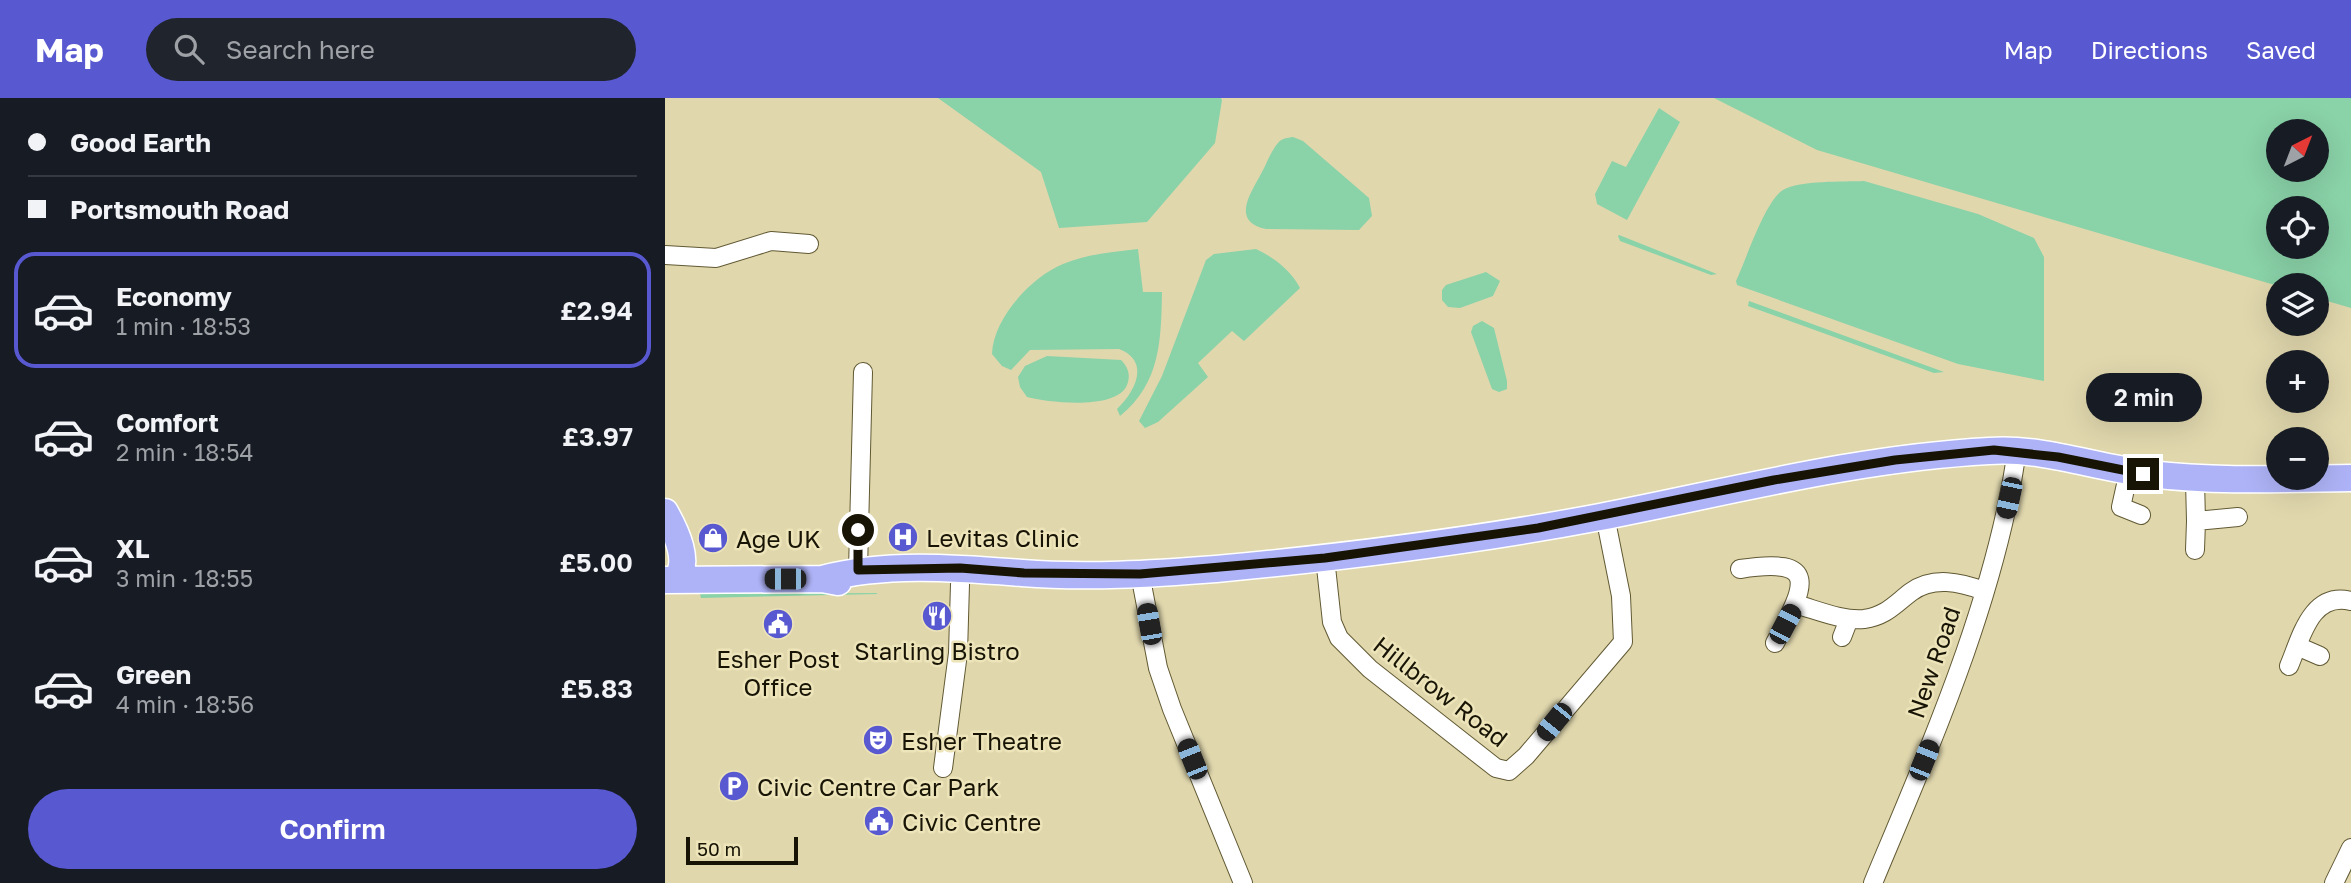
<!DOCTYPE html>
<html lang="en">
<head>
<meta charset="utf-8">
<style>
	:root { --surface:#171b24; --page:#20242c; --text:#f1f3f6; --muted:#9ea1a6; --line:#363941; --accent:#5859d1 }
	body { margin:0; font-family:"Golos Text",sans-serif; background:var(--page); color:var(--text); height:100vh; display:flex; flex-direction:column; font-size:26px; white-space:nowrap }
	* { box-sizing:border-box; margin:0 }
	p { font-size:23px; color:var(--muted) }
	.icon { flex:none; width:38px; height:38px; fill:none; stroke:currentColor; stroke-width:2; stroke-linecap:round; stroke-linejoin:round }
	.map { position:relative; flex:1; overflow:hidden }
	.side { display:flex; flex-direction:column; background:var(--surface); width:665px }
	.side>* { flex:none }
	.top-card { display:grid; align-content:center; height:154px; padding:0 28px; background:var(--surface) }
	.needle { width:46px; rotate:42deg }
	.controls { position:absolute; left:1601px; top:21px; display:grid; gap:14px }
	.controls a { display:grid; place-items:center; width:63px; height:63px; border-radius:50%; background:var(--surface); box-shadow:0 7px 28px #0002; font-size:35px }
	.scale { position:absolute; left:21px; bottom:18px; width:112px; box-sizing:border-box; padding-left:7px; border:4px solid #171405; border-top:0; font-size:19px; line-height:24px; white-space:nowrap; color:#171405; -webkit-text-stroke:5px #ede4ba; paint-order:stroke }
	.end { position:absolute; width:32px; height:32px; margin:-16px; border:9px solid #171405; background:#fff; box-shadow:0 0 0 4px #fff }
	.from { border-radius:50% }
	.bubble { position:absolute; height:49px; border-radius:24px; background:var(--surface); box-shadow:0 7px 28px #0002; font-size:23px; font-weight:600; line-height:49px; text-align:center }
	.car { position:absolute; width:21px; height:42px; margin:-21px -10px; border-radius:9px; box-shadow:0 0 5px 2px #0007; background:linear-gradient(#222 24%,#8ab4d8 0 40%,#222 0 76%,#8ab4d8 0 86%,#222 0) }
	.top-card b { display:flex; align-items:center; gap:24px; height:66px; font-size:26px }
	.top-card b+b { border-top:2px solid var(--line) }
	.top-card i { width:18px; height:18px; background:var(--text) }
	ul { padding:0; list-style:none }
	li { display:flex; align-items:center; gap:21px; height:116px; margin:0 14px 10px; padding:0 14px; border:4px solid transparent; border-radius:21px }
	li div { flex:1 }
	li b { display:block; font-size:26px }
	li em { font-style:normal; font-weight:600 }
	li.active { border-color:var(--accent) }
	li>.icon { width:63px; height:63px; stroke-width:1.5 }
	.action { display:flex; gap:14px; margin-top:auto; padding:14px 28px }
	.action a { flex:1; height:80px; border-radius:42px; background:var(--accent); color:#fff; font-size:28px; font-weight:600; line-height:80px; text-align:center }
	header { display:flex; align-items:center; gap:42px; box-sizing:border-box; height:98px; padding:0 35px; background:var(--accent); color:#fff }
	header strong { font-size:33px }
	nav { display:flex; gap:38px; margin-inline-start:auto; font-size:24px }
	.search { width:490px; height:63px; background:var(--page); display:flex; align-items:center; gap:18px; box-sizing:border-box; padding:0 24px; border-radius:38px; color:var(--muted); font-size:26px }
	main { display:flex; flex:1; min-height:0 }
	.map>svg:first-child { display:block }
	.green { fill:#8ad2a8; fill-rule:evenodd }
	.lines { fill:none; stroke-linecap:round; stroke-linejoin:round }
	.street-casing { stroke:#615933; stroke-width:20 }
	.primary-casing { stroke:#fff; stroke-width:29 }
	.street { stroke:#fff; stroke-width:18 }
	.primary { stroke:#aeb3f7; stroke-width:26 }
	.route { stroke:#171405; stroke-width:9 }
	.labels { text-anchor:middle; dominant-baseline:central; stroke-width:5; stroke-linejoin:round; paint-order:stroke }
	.poi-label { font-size:24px; fill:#171405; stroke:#ede4ba; text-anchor:start }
	.street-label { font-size:24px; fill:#171405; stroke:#ede4ba }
</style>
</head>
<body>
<header>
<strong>Map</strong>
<div class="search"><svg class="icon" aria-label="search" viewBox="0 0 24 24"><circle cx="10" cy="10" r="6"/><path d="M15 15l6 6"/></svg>Search here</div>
<nav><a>Map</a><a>Directions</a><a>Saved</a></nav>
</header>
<main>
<section class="side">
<div class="top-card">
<b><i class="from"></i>Good Earth</b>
<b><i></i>Portsmouth Road</b>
</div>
<ul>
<li class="active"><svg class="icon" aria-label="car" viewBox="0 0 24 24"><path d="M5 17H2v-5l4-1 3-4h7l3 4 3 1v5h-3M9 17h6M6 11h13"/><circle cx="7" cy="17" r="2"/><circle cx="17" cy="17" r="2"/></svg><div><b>Economy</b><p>1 min · 18:53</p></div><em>£2.94</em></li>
<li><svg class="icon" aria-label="car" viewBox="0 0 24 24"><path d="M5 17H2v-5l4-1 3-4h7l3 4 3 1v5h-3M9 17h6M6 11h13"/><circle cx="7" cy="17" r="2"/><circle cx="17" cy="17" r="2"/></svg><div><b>Comfort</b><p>2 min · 18:54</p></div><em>£3.97</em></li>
<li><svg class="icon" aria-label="car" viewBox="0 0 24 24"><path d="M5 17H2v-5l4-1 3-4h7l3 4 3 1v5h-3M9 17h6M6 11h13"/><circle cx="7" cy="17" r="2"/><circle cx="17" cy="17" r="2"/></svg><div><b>XL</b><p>3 min · 18:55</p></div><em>£5.00</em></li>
<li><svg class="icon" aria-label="car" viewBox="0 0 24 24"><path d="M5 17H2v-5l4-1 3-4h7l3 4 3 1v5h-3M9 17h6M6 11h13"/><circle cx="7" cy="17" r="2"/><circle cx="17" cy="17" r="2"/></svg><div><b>Green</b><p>4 min · 18:56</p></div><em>£5.83</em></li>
</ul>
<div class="action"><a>Confirm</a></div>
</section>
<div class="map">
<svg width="1686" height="785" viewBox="0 0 1686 785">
	<rect width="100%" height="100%" fill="#e0d7ad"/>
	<path class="green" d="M273,0h283l1,2 -7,43 -68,79 -88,6 -18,-56z
		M1049,0h637v210l-34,-10v-13l-39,1 -461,-136zM1614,33h38v39h-38zM1614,110h38v39h-38z
		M994,10l21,14 -53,98 -30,-16 -2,-10 17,-33 14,6z
		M628,39l10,4 66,57 3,18 -13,14 -93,-1c-36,-8 -15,-36 -4,-57 5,-9 9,-21 16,-29 4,-5 9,-5 15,-6z
		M1199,83l114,33 56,24 10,19v124l-86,-17 -221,-79 -1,-4c10,-21 29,-80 47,-91 17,-10 61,-8 81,-9z
		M953,138l1,-1 98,39 -6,1 -91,-34z
		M473,151l5,43h19c-1,47 -1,91 -42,124l-3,-7c18,-17 34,-48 2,-60l-89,1 -19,20 -9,-4 -10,-12c1,-35 39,-77 71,-90 24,-10 49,-12 75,-15z
		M591,151c17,8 35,21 44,39l-56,53 -12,-10 -34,32 10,14 -50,45 -13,6 -6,-7 23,-45 44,-116 8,-6z
		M821,174l14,9 -7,15 -33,12 -12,-1 -6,-7v-10l4,-5z
		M1084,203l195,71 -10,1 -186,-67z
		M817,223l12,7 13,53v8l-8,3 -7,-3 -21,-57 2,-6z
		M382,258l74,4c7,7 10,15 6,25 -10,25 -77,18 -100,12l-7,-10 -2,-10 7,-11z
		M35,496l176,-1 2,1 -177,4z"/>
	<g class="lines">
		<g class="street-casing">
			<path id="street" d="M0,157l51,3 55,-17 38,3
				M1464,373l-8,36 20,8
				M1530,382l1,41 42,-4
				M1530,452l1,-29
				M660,460l7,64 7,16 31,31 126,99 13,3 17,-15 97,-114 -2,-46 -16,-80
				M1075,471c83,-13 64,19 35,74
				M193,472l5,-198
				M475,476l18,94 14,41 71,174
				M1130,506c22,6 47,17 69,15 22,-3 31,-15 47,-27 22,-16 49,-10 73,-1
				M1177,539l7,-18
				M1632,548l23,10
				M1624,568c12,-28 22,-75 62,-65
				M278,670l15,-115 2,-69
				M1208,785c58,-139 122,-282 144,-432
				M1669,785l17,-35"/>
		</g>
		<g class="primary-casing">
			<path id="primary" d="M0,414c10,18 27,51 10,68
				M157,481c65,-17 134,-11 200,-6 64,5 130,1 194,-4 129,-12 257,-28 384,-52 129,-25 257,-59 389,-66 54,-4 107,17 161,23 66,8 134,5 201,4
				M0,482l157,-1 16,3"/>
		</g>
		<use href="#street" class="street"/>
		<use href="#primary" class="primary"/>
	</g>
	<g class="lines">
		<path class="route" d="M193,432v40l102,-2 64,5 116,1 185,-16 213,-30 236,-48 121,-20 99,-10 64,7 85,17"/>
	</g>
	<defs>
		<g id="hospital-disc" transform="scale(1.575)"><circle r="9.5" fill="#5859d1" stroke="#ede4ba"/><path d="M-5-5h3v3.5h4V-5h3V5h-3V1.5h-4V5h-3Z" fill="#fff"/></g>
		<g id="shop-disc" transform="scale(1.575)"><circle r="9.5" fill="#5859d1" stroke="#ede4ba"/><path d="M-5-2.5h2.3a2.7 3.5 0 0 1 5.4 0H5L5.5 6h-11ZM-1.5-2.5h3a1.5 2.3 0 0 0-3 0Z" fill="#fff"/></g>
		<g id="restaurant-disc" transform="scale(1.575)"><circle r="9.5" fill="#5859d1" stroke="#ede4ba"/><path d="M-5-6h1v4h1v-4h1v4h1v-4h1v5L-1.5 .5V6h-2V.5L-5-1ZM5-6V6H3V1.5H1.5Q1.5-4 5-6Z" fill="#fff"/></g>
		<g id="civic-disc" transform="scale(1.575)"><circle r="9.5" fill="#5859d1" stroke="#ede4ba"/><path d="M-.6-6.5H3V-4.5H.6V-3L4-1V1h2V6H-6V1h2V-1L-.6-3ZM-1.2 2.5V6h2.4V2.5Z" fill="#fff"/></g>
		<g id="theatre-disc" transform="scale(1.575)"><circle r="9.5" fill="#5859d1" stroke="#ede4ba"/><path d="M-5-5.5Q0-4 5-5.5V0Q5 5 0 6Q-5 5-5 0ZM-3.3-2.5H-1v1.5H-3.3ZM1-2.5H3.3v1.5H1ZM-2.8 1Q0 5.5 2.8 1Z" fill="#fff"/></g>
		<g id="parking-disc" transform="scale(1.575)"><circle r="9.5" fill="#5859d1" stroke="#ede4ba"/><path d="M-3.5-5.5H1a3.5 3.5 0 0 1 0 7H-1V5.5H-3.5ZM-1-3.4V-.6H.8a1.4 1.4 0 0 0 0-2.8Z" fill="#fff"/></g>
	</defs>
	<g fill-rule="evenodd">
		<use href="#hospital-disc" x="238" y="439"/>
		<use href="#shop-disc" x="48" y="440"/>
		<use href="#restaurant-disc" x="272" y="518"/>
		<use href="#civic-disc" x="113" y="526"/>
		<use href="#theatre-disc" x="213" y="642"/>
		<use href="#parking-disc" x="69" y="688"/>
		<use href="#civic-disc" x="214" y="723"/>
	</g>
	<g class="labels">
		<g class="poi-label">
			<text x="261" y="439">Levitas Clinic</text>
			<text x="71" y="440">Age UK</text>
			<text x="272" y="552" text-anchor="middle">Starling Bistro</text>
			<text x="113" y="560" text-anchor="middle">Esher Post<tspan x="113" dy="28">Office</tspan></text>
			<text x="236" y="642">Esher Theatre</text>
			<text x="92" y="688">Civic Centre Car Park</text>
			<text x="237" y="723">Civic Centre</text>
		</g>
		<g class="street-label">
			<text transform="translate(1268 564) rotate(-71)">New Road</text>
			<text transform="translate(776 593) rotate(38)">Hillbrow Road</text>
		</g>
	</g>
</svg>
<div class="controls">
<a><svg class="needle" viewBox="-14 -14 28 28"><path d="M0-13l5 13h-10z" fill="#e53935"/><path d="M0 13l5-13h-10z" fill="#9ea1a6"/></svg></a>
<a><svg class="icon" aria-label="locate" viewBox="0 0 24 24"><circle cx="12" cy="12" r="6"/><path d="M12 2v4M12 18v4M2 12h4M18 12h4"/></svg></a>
<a><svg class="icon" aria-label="layers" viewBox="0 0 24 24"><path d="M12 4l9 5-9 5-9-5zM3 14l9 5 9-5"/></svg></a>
<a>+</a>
<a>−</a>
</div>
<div class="scale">50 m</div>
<i class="end from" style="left:193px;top:432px"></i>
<i class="end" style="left:1478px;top:376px"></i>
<div class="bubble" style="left:1421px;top:275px;width:116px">2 min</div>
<i class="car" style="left:1344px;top:400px;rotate:192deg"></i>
<i class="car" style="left:120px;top:481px;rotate:270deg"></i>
<i class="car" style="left:484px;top:526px;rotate:350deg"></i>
<i class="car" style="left:1120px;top:526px;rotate:28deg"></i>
<i class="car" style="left:889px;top:624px;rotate:219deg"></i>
<i class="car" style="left:527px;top:661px;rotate:338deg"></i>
<i class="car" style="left:1259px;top:662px;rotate:22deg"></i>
</div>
</main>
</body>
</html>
